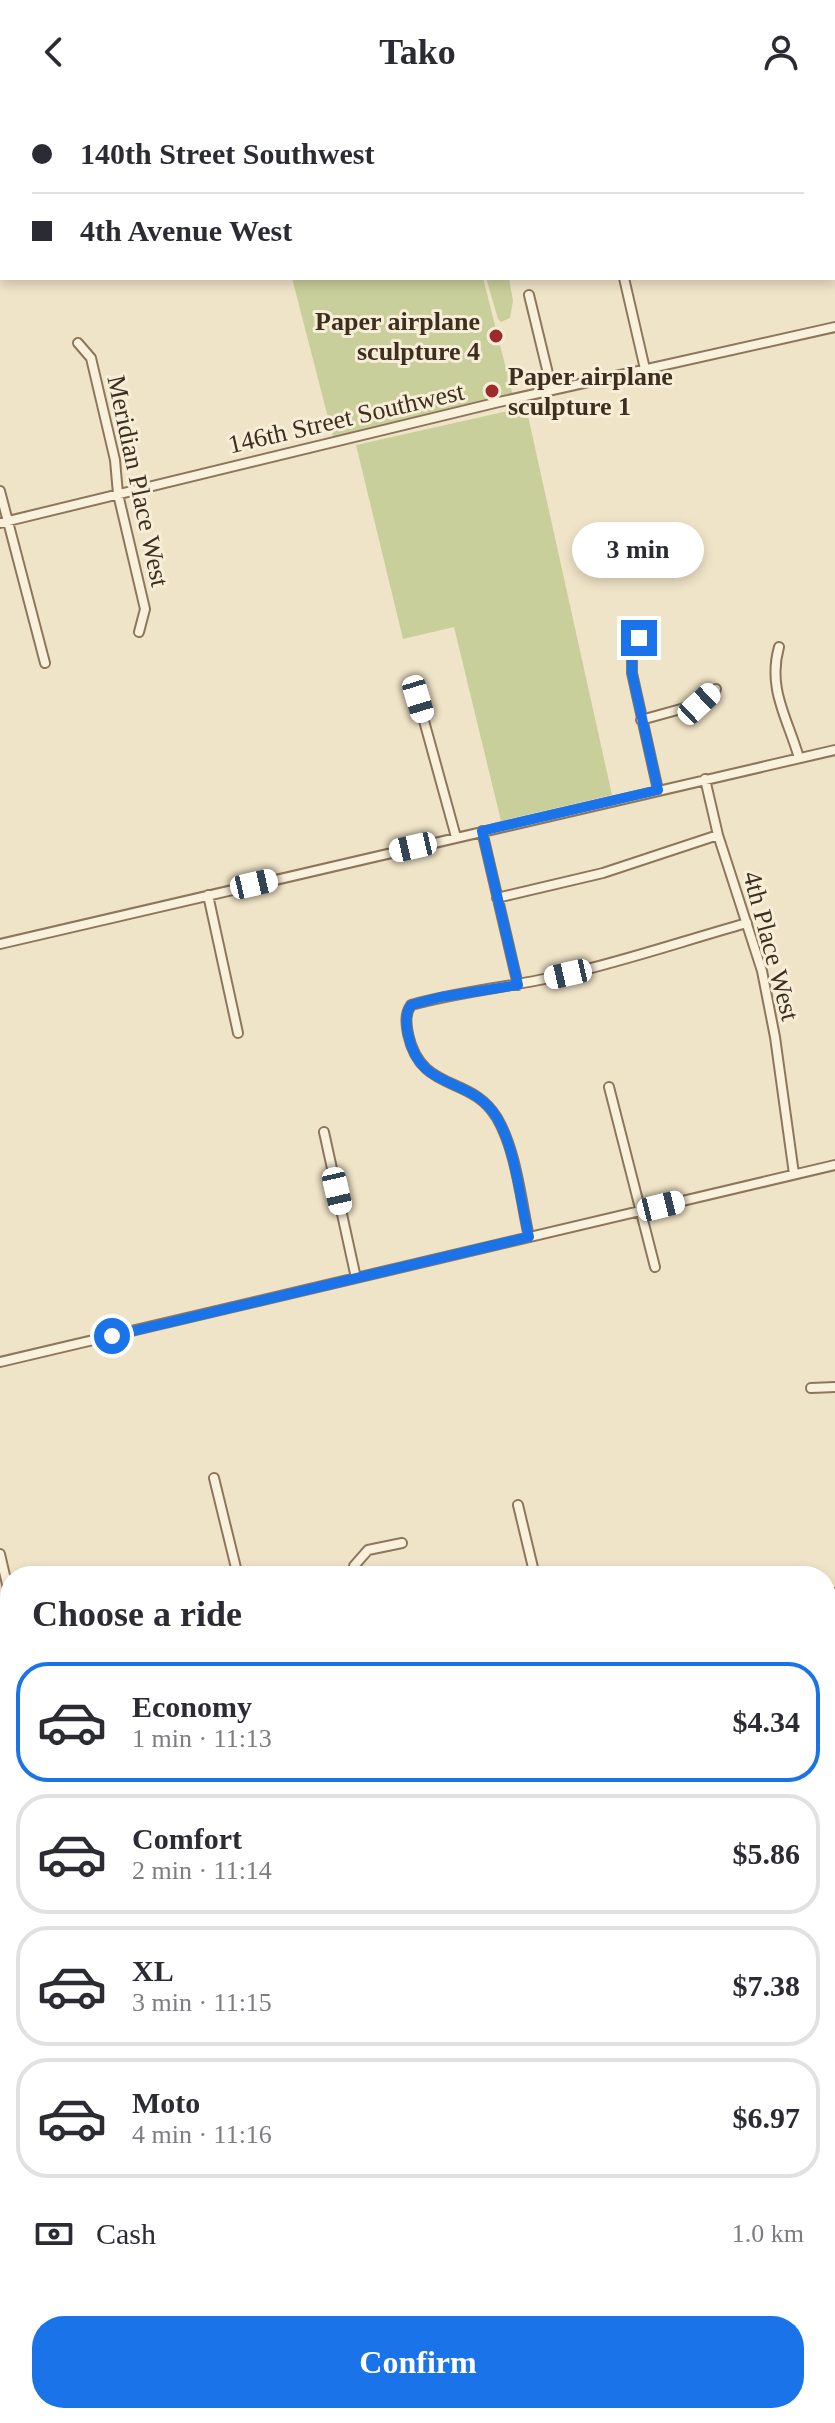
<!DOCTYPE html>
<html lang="en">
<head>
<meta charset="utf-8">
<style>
	:root { --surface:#fff; --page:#f2f2f3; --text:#2b2b33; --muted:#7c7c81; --line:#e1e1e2; --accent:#1a73e8 }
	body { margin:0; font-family:Georgia,serif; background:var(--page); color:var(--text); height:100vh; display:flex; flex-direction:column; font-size:30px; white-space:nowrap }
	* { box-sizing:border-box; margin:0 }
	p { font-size:26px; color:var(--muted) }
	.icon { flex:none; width:44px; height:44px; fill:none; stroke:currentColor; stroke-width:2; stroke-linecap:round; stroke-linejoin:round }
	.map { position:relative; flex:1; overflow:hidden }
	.drawer { position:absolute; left:0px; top:1462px; width:836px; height:858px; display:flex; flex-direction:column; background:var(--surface); border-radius:32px 32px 0 0; box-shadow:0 4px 12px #0003 }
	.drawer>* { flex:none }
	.hud { position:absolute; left:0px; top:0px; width:836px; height:176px; box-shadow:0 4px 12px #0003; display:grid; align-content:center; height:176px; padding:0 32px; background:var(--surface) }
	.end { position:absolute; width:36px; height:36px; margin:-18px; border:10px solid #1a73e8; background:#fff; box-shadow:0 0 0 4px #fff }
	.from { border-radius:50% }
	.bubble { position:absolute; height:56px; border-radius:28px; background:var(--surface); box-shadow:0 4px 12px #0003; font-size:26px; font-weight:700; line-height:56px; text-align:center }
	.car { position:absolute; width:24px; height:48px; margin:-24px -12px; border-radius:10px; box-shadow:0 0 6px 2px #0007; background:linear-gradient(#fff 24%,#345 0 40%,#fff 0 76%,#345 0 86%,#fff 0) }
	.hud b { display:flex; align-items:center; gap:28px; height:76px; font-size:30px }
	.hud b+b { border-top:2px solid var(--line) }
	.hud i { width:20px; height:20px; background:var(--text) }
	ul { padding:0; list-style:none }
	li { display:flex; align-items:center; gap:24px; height:120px; margin:0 16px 12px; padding:0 16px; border:4px solid var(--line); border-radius:32px }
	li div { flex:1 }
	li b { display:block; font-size:30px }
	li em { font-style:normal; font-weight:700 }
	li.on { border-color:var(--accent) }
	li>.icon { width:72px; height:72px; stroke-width:1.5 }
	h2 { padding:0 32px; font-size:36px; line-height:96px }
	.pay { display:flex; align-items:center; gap:20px; height:88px; padding:0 32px; font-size:30px }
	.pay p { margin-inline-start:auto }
	.button { display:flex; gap:16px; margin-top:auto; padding:16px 32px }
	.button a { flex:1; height:92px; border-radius:32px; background:var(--accent); color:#fff; font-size:32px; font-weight:700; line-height:92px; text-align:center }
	header { display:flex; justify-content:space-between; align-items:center; height:104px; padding:0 32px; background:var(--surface); font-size:36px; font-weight:700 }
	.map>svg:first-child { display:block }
	.green { fill:#c9cf9b }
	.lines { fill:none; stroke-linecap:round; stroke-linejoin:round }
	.minor-casing { stroke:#8d765c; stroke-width:12 }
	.highway-casing { stroke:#5b4430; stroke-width:16 }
	.minor { stroke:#faf1dc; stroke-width:8 }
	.highway { stroke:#e0a458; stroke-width:12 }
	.route { stroke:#1a73e8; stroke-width:10 }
	.poi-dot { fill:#9e2a2b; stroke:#f7eed8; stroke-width:3 }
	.labels { text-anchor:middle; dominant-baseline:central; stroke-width:6; stroke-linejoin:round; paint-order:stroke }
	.poi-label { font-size:26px; font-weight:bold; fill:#3d2e20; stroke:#f7eed8; text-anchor:end }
	.street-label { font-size:26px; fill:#3d2e20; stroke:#f7eed8 }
</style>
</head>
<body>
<header><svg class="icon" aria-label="back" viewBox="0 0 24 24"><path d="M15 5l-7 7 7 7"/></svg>Tako<svg class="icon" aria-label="person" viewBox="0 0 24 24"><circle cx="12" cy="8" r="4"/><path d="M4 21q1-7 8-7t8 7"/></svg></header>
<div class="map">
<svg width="835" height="2319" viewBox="0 0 835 2319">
	<rect width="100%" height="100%" fill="#f0e4c8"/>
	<path class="green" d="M292,174h191l30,118 -180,41z
		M486,174h23l4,23 -3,17 -9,4 -3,-3z
		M526,303l86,388 -111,26 -47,-194 -51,12 -47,-194z
		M10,2305v5h424l2,9h-436v-12z"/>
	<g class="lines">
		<g class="minor-casing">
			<path id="minor" d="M243,0l1,2
				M641,0v2
				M834,5h1
				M0,30h2
				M624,174l21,91
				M529,191l23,95
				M78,239l13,15 24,102 3,34 27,115 -6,23
				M0,387l45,172
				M0,419l499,-121 336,-75
				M639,534l-7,21v14l26,117
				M779,543c-12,42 9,72 20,111
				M418,595l38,138
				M641,616l58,-16 17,-15
				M705,675l13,56 44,136 13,66 19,137
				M482,727l36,154
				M208,791l30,138
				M497,794l106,-25 115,-38
				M0,840l835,-194
				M609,983l46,180
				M324,1028l32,146
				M529,1133c-8,-36 -13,-87 -32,-119 -26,-44 -76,-24 -89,-84 -2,-11 -3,-20 3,-29 50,-14 101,-18 152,-30 62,-14 123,-35 184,-52
				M0,1258l835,-197
				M811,1284l24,-1
				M214,1374l24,98
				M518,1401l17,71
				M0,1450l10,43
				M356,1472l-2,-10 14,-16 34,-7
				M826,1491l9,-2
				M0,1585l10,-2
				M826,1770l9,-18
				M826,1859l9,5
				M0,1960l10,-2
				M0,2114l10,-3
				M518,2310l2,9"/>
		</g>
		<g class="highway-casing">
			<path id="highway" d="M826,2269l9,-17
				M790,2319l5,-9
				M800,2319l5,-9"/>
		</g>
		<use href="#minor" class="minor"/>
		<use href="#highway" class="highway"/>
	</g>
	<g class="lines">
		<path class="route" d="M112,1232l417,-99c-9,-36 -13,-87 -32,-119 -26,-44 -77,-24 -89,-84 -2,-11 -3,-20 3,-29l30,-8 77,-12 -36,-154 176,-41 -26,-117v-14l7,-21"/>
	</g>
	<g class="poi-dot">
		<circle cx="496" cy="232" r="8"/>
		<circle cx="492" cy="287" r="8"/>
	</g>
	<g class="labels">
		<g class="poi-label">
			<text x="480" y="217">Paper airplane<tspan x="480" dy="30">sculpture 4</tspan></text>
			<text x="508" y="272" text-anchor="start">Paper airplane<tspan x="508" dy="30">sculpture 1</tspan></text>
		</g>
		<g class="street-label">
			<text transform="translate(346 314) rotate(-13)">146th Street Southwest</text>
			<text transform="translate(138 377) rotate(78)">Meridian Place West</text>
			<text transform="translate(771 842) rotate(75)">4th Place West</text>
		</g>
	</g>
</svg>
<i class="end from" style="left:112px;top:1232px"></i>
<i class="end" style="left:639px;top:534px"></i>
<div class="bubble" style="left:572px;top:418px;width:132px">3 min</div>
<i class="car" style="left:418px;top:595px;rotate:163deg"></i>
<i class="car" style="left:699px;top:600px;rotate:47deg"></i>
<i class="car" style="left:413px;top:743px;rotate:257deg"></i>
<i class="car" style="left:254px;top:780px;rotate:77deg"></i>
<i class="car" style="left:568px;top:870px;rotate:257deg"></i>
<i class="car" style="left:337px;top:1087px;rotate:167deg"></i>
<i class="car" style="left:661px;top:1102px;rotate:76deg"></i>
<div class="hud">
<b><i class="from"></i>140th Street Southwest</b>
<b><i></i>4th Avenue West</b>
</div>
<section class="drawer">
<h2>Choose a ride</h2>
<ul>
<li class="on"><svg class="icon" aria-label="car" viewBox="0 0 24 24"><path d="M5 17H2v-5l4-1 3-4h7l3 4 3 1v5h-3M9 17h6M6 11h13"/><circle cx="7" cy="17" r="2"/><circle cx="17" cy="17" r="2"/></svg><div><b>Economy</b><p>1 min · 11:13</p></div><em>$4.34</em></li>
<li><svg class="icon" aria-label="car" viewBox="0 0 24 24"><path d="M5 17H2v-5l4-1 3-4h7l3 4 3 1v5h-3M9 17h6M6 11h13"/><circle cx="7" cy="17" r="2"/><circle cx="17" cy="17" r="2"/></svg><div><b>Comfort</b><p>2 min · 11:14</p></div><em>$5.86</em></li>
<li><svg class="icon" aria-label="car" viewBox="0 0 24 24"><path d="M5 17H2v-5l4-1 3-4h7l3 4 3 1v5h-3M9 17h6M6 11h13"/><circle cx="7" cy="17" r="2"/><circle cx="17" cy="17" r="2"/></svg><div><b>XL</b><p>3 min · 11:15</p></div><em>$7.38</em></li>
<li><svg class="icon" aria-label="car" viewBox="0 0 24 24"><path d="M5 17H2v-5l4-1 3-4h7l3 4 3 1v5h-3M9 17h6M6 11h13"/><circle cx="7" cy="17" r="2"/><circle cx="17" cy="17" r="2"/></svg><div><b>Moto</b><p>4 min · 11:16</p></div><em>$6.97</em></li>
</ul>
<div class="pay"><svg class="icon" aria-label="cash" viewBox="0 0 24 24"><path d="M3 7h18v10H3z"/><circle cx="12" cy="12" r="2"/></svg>Cash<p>1.0 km</p></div>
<div class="button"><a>Confirm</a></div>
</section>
</div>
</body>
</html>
